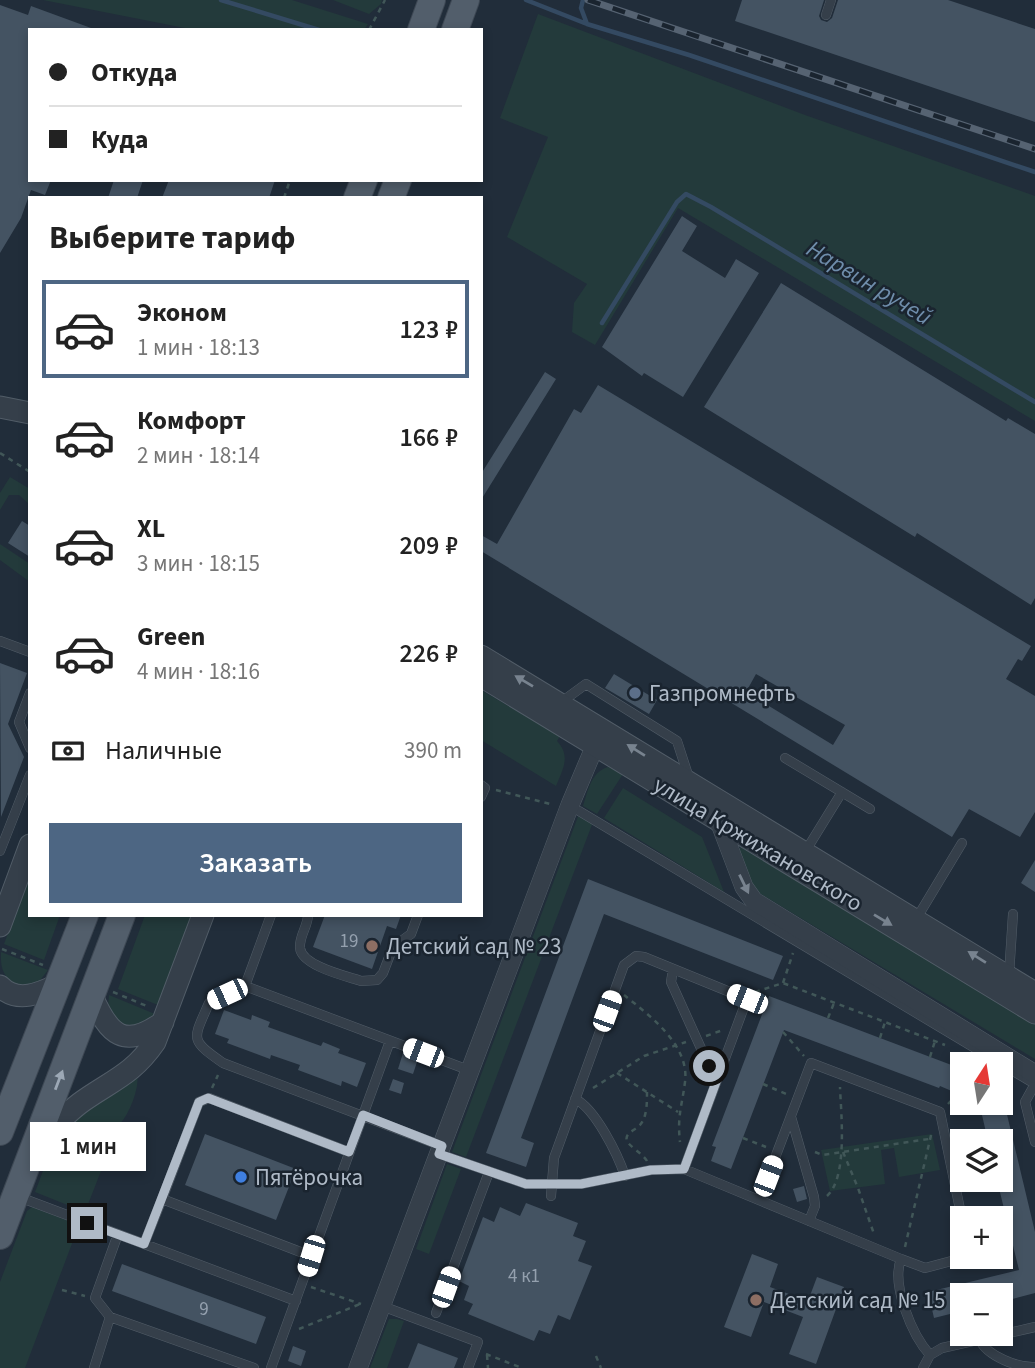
<!DOCTYPE html>
<html lang="ru">
<head>
<meta charset="utf-8">
<style>
	:root { --surface:#fff; --page:#f6f6f6; --text:#222; --muted:#767676; --line:#e0e0e0; --accent:#4d6683 }
	body { margin:0; font-family:"Source Sans 3",sans-serif; background:var(--page); color:var(--text); height:100vh; display:flex; flex-direction:column; font-size:26px; white-space:nowrap }
	* { box-sizing:border-box; margin:0 }
	p { font-size:23px; color:var(--muted) }
	.icon { flex:none; width:38px; height:38px; fill:none; stroke:currentColor; stroke-width:2; stroke-linecap:round; stroke-linejoin:round }
	.map { position:relative; flex:1; overflow:hidden }
	.panel { position:absolute; left:28px; top:196px; width:455px; height:721px; display:flex; flex-direction:column; background:var(--surface); border-radius:0px; box-shadow:0 4px 10px #0003 }
	.panel>* { flex:none }
	.top-card { position:absolute; left:28px; top:28px; width:455px; height:154px; border-radius:0px; box-shadow:0 4px 10px #0003; display:grid; align-content:center; height:154px; padding:0 21px; background:var(--surface) }
	.needle { width:46px; rotate:12deg }
	.fabs { position:absolute; left:950px; top:1052px; display:grid; gap:14px }
	.fabs a { display:grid; place-items:center; width:63px; height:63px; border-radius:0px; background:var(--surface); box-shadow:0 4px 10px #0003; font-size:35px }
	.end { position:absolute; width:32px; height:32px; margin:-16px; border:9px solid #afbac7; background:#111; box-shadow:0 0 0 4px #111 }
	.from { border-radius:50% }
	.bubble { position:absolute; height:49px; border-radius:0px; background:var(--surface); box-shadow:0 4px 10px #0003; font-size:23px; font-weight:600; line-height:49px; text-align:center }
	.car { position:absolute; width:21px; height:42px; margin:-21px -10px; border-radius:9px; box-shadow:0 0 5px 2px #0007; background:linear-gradient(#fff 24%,#345 0 40%,#fff 0 76%,#345 0 86%,#fff 0) }
	.top-card b { display:flex; align-items:center; gap:24px; height:66px; font-size:26px }
	.top-card b+b { border-top:2px solid var(--line) }
	.top-card i { width:18px; height:18px; background:var(--text) }
	ul { padding:0; list-style:none }
	li { display:flex; align-items:center; gap:21px; height:98px; margin:0 14px 10px; padding:0 7px; border:4px solid transparent; border-radius:0px }
	li div { flex:1 }
	li b { display:block; font-size:26px }
	li em { font-style:normal; font-weight:600 }
	li.on { border-color:var(--accent) }
	li>.icon { width:63px; height:63px; stroke-width:1.5 }
	h2 { padding:0 21px; font-size:32px; line-height:84px }
	.pay { display:flex; align-items:center; gap:18px; height:77px; padding:0 21px; font-size:26px }
	.pay p { margin-inline-start:auto }
	.cta { display:flex; gap:14px; margin-top:auto; padding:14px 21px }
	.cta a { flex:1; height:80px; border-radius:0px; background:var(--accent); color:#fff; font-size:28px; font-weight:600; line-height:80px; text-align:center }
	.map>svg:first-child { display:block }
	.green { fill:#233a3b }
	.lines { fill:none; stroke-linecap:round; stroke-linejoin:round }
	.stream { stroke:#344a62; stroke-width:4.5 }
	.building { fill:#445362; fill-rule:evenodd }
	.service-casing { stroke:#525d68; stroke-width:10 }
	.minor-casing { stroke:#525d68; stroke-width:19 }
	.tertiary-casing { stroke:#525d68; stroke-width:23 }
	.primary-casing { stroke:#3e4854; stroke-width:28 }
	.path { stroke:#415758; stroke-width:2.5; stroke-dasharray:5 5; stroke-linecap:butt }
	.service { stroke:#353f4a; stroke-width:9 }
	.minor { stroke:#353f4a; stroke-width:18 }
	.tertiary { stroke:#353f4a; stroke-width:21 }
	.primary { stroke:#525e6b; stroke-width:26 }
	.rail-casing { stroke:#566372; stroke-width:7 }
	.rail { stroke:#1a242f; stroke-width:4.5; stroke-dasharray:13; stroke-linecap:butt }
	.oneway { fill:#78838f }
	.oneway2 { fill:#9ca8b5 }
	.route { stroke:#afbac7; stroke-width:9 }
	.service-dot { fill:#5c6f8a; stroke:#1a242f; stroke-width:2.5 }
	.education-dot { fill:#8d6e63; stroke:#1a242f; stroke-width:2.5 }
	.shop-dot { fill:#3f7fe0; stroke:#1a242f; stroke-width:2.5 }
	.labels { text-anchor:middle; dominant-baseline:central; stroke-width:5; stroke-linejoin:round; paint-order:stroke }
	.number-label { font-size:19px; fill:#94a0ae }
	.poi-label { font-size:23px; fill:#afbac7; stroke:#1a242f; text-anchor:start }
	.street-label { font-size:23px; fill:#afbac7; stroke:#1a242f }
	.water-label { font-size:24px; font-style:italic; fill:#6f8dab; stroke:#1a242f }
</style>
</head>
<body>
<div class="map">
<svg width="1035" height="1368" viewBox="0 0 1035 1368">
	<rect width="100%" height="100%" fill="#212d3a"/>
	<path class="green" d="M43,0h249l76,24 -4,6h-169z
		M333,0h49l-1,4 -12,10z
		M538,14l267,101 230,81v225l-357,-213 -83,137 -23,-13 2,-29 13,-19 -80,-47 41,-100 -48,-19z
		M10,477l20,12v16l-11,-10h-10l-9,15v-17z
		M0,544l30,20v18l-30,-22z
		M481,690l79,46 -3,5c14,15 6,28 -1,45l-75,-46z
		M608,767l15,7 -26,40 -14,-8c5,-15 8,-34 25,-39z
		M623,788l79,49 22,55 -120,-74z
		M579,814l14,8 -127,335 -14,-5z
		M741,847l294,177v35l-276,-166 -9,-11 -11,-34z
		M30,874v41h30l-16,45 -40,-16z
		M145,915h47l-34,90 -40,-16z
		M1,952l47,18 -10,13 -14,5c-19,-8 -24,-16 -23,-36z
		M109,995l46,19 -3,5 -10,8 -22,-2 -12,-19z
		M137,1074c3,14 -8,41 -18,51l-34,87 -50,-20c8,-20 15,-43 27,-61 18,-25 50,-40 75,-57z
		M932,1134l8,36 -41,7 -5,-29 -13,2 4,34 -55,7 -9,-41z
		M447,1164l14,5 -32,85 -13,-5z
		M32,1207l47,18 -54,143h-25v-86l27,-71z
		M389,1319h8l7,2 -17,47h-17z"/>
	<g class="lines">
		<path class="stream" d="M221,0l98,30
			M526,0l61,24
			M583,0l-2,8 6,16 102,31 346,117
			M602,323l75,-121 9,-8 25,13 324,195"/>
	</g>
	<path class="building" d="M742,0h82l-5,16 2,4 6,2 5,-4 6,-18h110l87,29v93l-300,-101z
		M0,5l28,10 3,-9 60,22 -61,2v150h21l-6,15 -14,-5 -10,28 -21,35z
		M114,180h29l-6,18h-29z
		M169,180h106l-6,18h-107z
		M682,216l15,10 -15,25 43,27 11,-19 23,14 -76,124 -39,-24 -2,3 -40,-29z
		M781,283l225,138 2,-3 27,16v164l-4,7 -114,-72 -2,4 -211,-130z
		M545,372l11,7 -75,121v-26z
		M598,385l433,261 -9,15 -4,-2 -12,20 29,17v116l-15,25 -51,-28 -17,28 -471,-286v-16l16,9 77,-135 7,4zM756,674l89,51 -12,20 -87,-53z
		M22,521l8,5v31l-22,-14z
		M0,663l27,10 -19,51 16,33 -23,60z
		M614,674l43,26 -8,14 -44,-26z
		M1035,860v32l-14,-9z
		M588,879l195,77 -10,24 -169,-66 -83,224 13,5 -8,24 -40,-14z
		M325,915h76l-5,14 -9,-3 -15,43 -59,-22z
		M769,996l193,73 -8,23 -14,-6 -1,2 -155,-58 -53,139 -20,-8 5,-14 -4,-1z
		M224,1010l27,10 1,-5 18,7 -2,5 53,19 2,-4 17,7 -2,4 28,10 -9,24 -15,-6 -1,5 -43,-16 2,-5 -29,-10 -1,4 -43,-16 2,-4 -14,-5z
		M403,1053l15,6 -5,15 -15,-5z
		M393,1079l11,4 -3,11 -12,-4z
		M979,1102h25l31,130v61l-34,9v-7h-39v16l-28,7 -6,-26 91,-22 -22,-90h4v-39h-13z
		M205,1134l91,35 -20,51 -91,-35z
		M804,1186l3,13 -10,3 -4,-13z
		M526,1203l52,20 -5,13 13,5 -8,20 14,5 -22,54 -12,-5 -8,19 -11,-4 -5,11 -66,-27 5,-10 -9,-4 5,-14 -10,-5 24,-64 11,5 6,-15 20,9z
		M752,1254l26,10 -8,23 38,14 9,-24 27,10 -28,77 -27,-10 14,-37 -39,-15 -13,35 -27,-10z
		M122,1264l144,53 -10,27 -144,-53z
		M418,1343l40,15 -4,10h-46z
		M293,1346l13,5 -5,15 -13,-5z"/>
	<g class="lines">
		<g class="service-casing">
			<path id="service" d="M826,15l5,-15
				M0,641l30,11
				M30,693l-11,29 11,26
				M560,703l26,-19 91,57 12,37
				M785,758l85,51
				M481,785l4,3 -4,9
				M579,811l456,273
				M0,851l30,-76
				M805,852l37,-60
				M271,915l-26,71 226,85
				M308,915c0,11 -9,21 -8,33 2,18 46,28 61,33l16,-1 6,-7 10,-26 18,-13 7,-19
				M915,921l47,-78
				M673,969l-2,13 38,84 10,9
				M1009,975l4,-61
				M245,986l-36,17c-16,37 -20,36 14,60l219,83
				M1035,1084l-10,18 10,40
				M575,1099c20,9 43,56 50,77
				M791,1117l23,80 1,9 -6,15
				M439,1154l87,30h55l70,-14 33,-1 217,90c-10,26 11,76 29,96l-7,13
				M551,1196l3,-38 70,-193 12,-9 8,1 103,42 -63,170
				M19,1197l277,104
				M759,1200l52,-137 129,49 22,107
				M144,1244l18,-45
				M311,1256l-149,-57 37,-97 10,-4 140,54
				M901,1259l24,9 45,-12
				M382,1306l96,36 -10,26
				M436,1313l53,-141
				M110,1317l144,51
				M980,1340c7,16 38,28 55,27
				M930,1355l12,-7 93,-21
				M94,1368l16,-51 -15,-19 23,-64
				M271,1368l119,-327"/>
		</g>
		<g class="minor-casing">
			<path id="minor" d="M719,821l25,66 10,14 281,173
				M358,1368l212,-563 30,-71"/>
		</g>
		<g class="tertiary-casing">
			<path id="tertiary" d="M0,407l30,6
				M481,656l554,337
				M481,676l554,337
				M0,926l30,-81
				M0,986c17,18 41,7 59,-2
				M92,996c17,39 32,54 71,26
				M37,1143c15,-14 29,-30 46,-42 30,-21 50,-27 72,-59l48,-127"/>
		</g>
		<g class="primary-casing">
			<path id="primary" d="M421,30l11,-30
				M455,30l11,-30
				M357,198l7,-18
				M391,198l7,-18
				M0,1132l85,-217
				M0,1236l122,-321"/>
		</g>
		<path class="path" d="M369,30l16,-30
			M284,198l6,-18
			M0,453l30,19
			M496,790l54,14
			M2,949l41,16
			M783,983l10,-30
			M113,992l36,15
			M755,992l28,-9 162,62
			M624,995c25,20 66,50 61,87 -3,24 -8,34 -5,60
			M828,1018l6,-15
			M783,1032l21,24
			M706,1036l17,-6
			M880,1038l5,-16
			M930,1057l5,-16
			M617,1073l61,39
			M763,1084l23,10
			M212,1088l6,-13
			M593,1088l51,-32 42,-14
			M948,1104l14,-15
			M743,1138l23,9
			M815,1152l7,3 107,-16
			M843,1152l15,36 16,46
			M647,1161c-4,-7 -18,-15 -20,-20 -3,-8 9,-11 13,-16 7,-8 7,-22 7,-33
			M827,1196c21,-19 14,-82 13,-109
			M905,1247l27,-116
			M311,1287l50,17
			M62,1290l23,6
			M299,1329l61,-25
			M486,1354l36,14
			M487,1355l1,13
			M596,1356l5,12"/>
		<use href="#service" class="service"/>
		<use href="#minor" class="minor"/>
		<use href="#tertiary" class="tertiary"/>
		<use href="#primary" class="primary"/>
		<g class="rail-casing">
			<path id="rail" d="M588,0l447,149"/>
		</g>
		<use href="#rail" class="rail"/>
	</g>
	<defs><path id="oneway-solid" d="M-6-.8H1V-3.2L6.5 0L1 3.2V.8H-6Z" transform="scale(1.75)"/></defs>
	<g class="oneway">
		<use href="#oneway-solid" transform="translate(524 681) rotate(-149)"/>
		<use href="#oneway-solid" transform="translate(636 750) rotate(-148)"/>
		<use href="#oneway-solid" transform="translate(744 884) rotate(64)"/>
		<use href="#oneway-solid" transform="translate(883 920) rotate(31)"/>
		<use href="#oneway-solid" transform="translate(977 957) rotate(-148)"/>
	</g>
	<use class="oneway2" href="#oneway-solid" transform="translate(59 1080) rotate(-69)"/>
	<g class="lines">
		<path class="route" d="M87,1223l57,21 55,-142 9,-4 141,54 14,-37 79,31 -3,8 87,30h55l70,-14 33,-1 35,-95 -10,-8"/>
	</g>
	<circle class="service-dot" cx="635" cy="693" r="7"/>
	<g class="education-dot">
		<circle cx="372" cy="946" r="7"/>
		<circle cx="756" cy="1300" r="7"/>
	</g>
	<circle class="shop-dot" cx="241" cy="1177" r="7"/>
	<g class="labels">
		<g class="number-label">
			<text x="349" y="941">19</text>
			<text x="524" y="1276">4 к1</text>
			<text x="204" y="1309">9</text>
		</g>
		<g class="poi-label">
			<text x="649" y="693">Газпромнефть</text>
			<text x="386" y="946">Детский сад № 23</text>
			<text x="255" y="1177">Пятёрочка</text>
			<text x="770" y="1300">Детский сад № 15</text>
		</g>
		<g class="street-label">
			<text transform="translate(758 844) rotate(31)">улица Кржижановского</text>
		</g>
		<g class="water-label">
			<text transform="translate(869 283) rotate(31)">Нарвин ручей</text>
		</g>
	</g>
</svg>
<div class="fabs">
<a><svg class="needle" viewBox="-14 -14 28 28"><path d="M0-13l5 13h-10z" fill="#e53935"/><path d="M0 13l5-13h-10z" fill="#767676"/></svg></a>
<a><svg class="icon" aria-label="layers" viewBox="0 0 24 24"><path d="M12 4l9 5-9 5-9-5zM3 14l9 5 9-5"/></svg></a>
<a>+</a>
<a>−</a>
</div>
<i class="end from" style="left:709px;top:1066px"></i>
<i class="end" style="left:87px;top:1223px"></i>
<div class="bubble" style="left:30px;top:1122px;width:116px">1 мин</div>
<i class="car" style="left:227px;top:994px;rotate:245deg"></i>
<i class="car" style="left:747px;top:999px;rotate:292deg"></i>
<i class="car" style="left:607px;top:1011px;rotate:20deg"></i>
<i class="car" style="left:423px;top:1053px;rotate:291deg"></i>
<i class="car" style="left:768px;top:1176px;rotate:21deg"></i>
<i class="car" style="left:311px;top:1256px;rotate:197deg"></i>
<i class="car" style="left:446px;top:1287px;rotate:20deg"></i>
<div class="top-card">
<b><i class="from"></i>Откуда</b>
<b><i></i>Куда</b>
</div>
<section class="panel">
<h2>Выберите тариф</h2>
<ul>
<li class="on"><svg class="icon" aria-label="car" viewBox="0 0 24 24"><path d="M5 17H2v-5l4-1 3-4h7l3 4 3 1v5h-3M9 17h6M6 11h13"/><circle cx="7" cy="17" r="2"/><circle cx="17" cy="17" r="2"/></svg><div><b>Эконом</b><p>1 мин · 18:13</p></div><em>123 ₽</em></li>
<li><svg class="icon" aria-label="car" viewBox="0 0 24 24"><path d="M5 17H2v-5l4-1 3-4h7l3 4 3 1v5h-3M9 17h6M6 11h13"/><circle cx="7" cy="17" r="2"/><circle cx="17" cy="17" r="2"/></svg><div><b>Комфорт</b><p>2 мин · 18:14</p></div><em>166 ₽</em></li>
<li><svg class="icon" aria-label="car" viewBox="0 0 24 24"><path d="M5 17H2v-5l4-1 3-4h7l3 4 3 1v5h-3M9 17h6M6 11h13"/><circle cx="7" cy="17" r="2"/><circle cx="17" cy="17" r="2"/></svg><div><b>XL</b><p>3 мин · 18:15</p></div><em>209 ₽</em></li>
<li><svg class="icon" aria-label="car" viewBox="0 0 24 24"><path d="M5 17H2v-5l4-1 3-4h7l3 4 3 1v5h-3M9 17h6M6 11h13"/><circle cx="7" cy="17" r="2"/><circle cx="17" cy="17" r="2"/></svg><div><b>Green</b><p>4 мин · 18:16</p></div><em>226 ₽</em></li>
</ul>
<div class="pay"><svg class="icon" aria-label="cash" viewBox="0 0 24 24"><path d="M3 7h18v10H3z"/><circle cx="12" cy="12" r="2"/></svg>Наличные<p>390 m</p></div>
<div class="cta"><a>Заказать</a></div>
</section>
</div>
</body>
</html>
